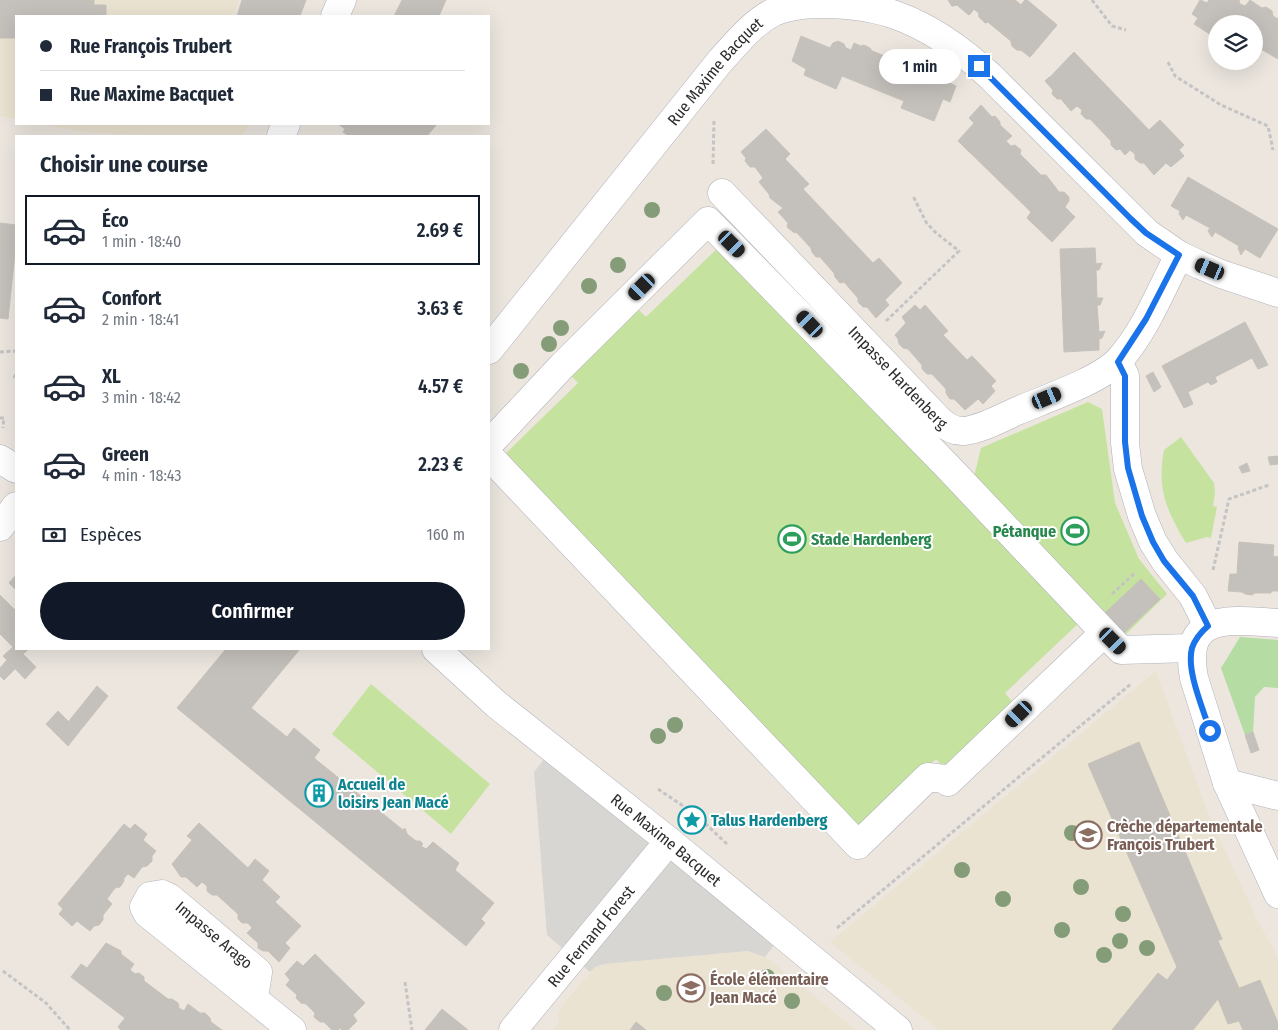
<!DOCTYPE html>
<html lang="fr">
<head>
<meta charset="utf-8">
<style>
	:root { --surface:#fff; --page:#f6f6f7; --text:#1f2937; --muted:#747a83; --line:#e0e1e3; --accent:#111827 }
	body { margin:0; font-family:"Fira Sans Condensed",sans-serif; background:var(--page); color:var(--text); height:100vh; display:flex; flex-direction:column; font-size:19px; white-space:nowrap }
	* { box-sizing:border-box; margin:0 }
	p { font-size:16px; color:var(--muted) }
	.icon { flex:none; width:28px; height:28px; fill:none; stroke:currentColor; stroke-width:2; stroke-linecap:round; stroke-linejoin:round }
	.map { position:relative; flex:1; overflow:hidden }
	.panel { position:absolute; left:15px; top:135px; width:475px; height:515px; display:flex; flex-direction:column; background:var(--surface); border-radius:0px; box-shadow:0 5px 20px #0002 }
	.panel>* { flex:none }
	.top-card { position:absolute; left:15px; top:15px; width:475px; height:110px; border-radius:0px; box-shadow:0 5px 20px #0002; display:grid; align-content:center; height:110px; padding:0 25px; background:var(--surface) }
	.controls { position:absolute; left:1208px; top:15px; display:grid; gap:10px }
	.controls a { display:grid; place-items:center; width:55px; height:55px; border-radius:50%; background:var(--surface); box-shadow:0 5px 20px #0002; font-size:25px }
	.end { position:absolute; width:22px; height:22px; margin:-11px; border:6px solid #1a73e8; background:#fff; box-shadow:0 0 0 2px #fff }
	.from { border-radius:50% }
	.bubble { position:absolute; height:35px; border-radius:18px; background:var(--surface); box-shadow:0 5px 20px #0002; font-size:16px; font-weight:600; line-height:35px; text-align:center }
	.car { position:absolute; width:15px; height:30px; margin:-15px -8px; border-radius:6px; box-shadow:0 0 4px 1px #0007; background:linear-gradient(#222 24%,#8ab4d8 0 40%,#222 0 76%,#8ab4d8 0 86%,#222 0) }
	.top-card b { display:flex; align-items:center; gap:18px; height:48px; font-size:19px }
	.top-card b+b { border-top:1px solid var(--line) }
	.top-card i { width:12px; height:12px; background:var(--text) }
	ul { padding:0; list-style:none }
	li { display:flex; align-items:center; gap:15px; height:70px; margin:0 10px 8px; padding:0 15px; border:2px solid transparent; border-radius:0px }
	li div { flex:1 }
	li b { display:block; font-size:19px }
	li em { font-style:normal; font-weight:600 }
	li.on { border-color:var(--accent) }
	li>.icon { width:45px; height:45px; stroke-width:1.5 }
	h2 { padding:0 25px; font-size:22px; line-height:60px }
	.pay { display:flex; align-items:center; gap:12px; height:55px; padding:0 25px; font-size:19px }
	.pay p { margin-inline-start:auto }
	.cta { display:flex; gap:10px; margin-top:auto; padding:10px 25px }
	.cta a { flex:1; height:58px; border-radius:30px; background:var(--accent); color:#fff; font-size:20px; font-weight:600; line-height:58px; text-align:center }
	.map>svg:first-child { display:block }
	.education { fill:#ebe3d1 }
	.green { fill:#b5dca2 }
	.pitch { fill:#c5e29f }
	.plaza { fill:#d8d6d2 }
	.building { fill:#c4c0bc; stroke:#c7c2b9 }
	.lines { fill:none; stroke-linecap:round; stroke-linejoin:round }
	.minor-casing { stroke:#b0b1ba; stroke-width:29 }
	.path { stroke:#c4c4c4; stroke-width:3; stroke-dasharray:4 2.5; stroke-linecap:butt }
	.minor { stroke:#fff; stroke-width:28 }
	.tree { fill:#849d78 }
	.route { stroke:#1a73e8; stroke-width:6 }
	.labels { text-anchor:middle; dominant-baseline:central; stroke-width:4; stroke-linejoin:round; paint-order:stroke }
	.street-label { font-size:16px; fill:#2c2c2c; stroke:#fff }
	.leisure-label { font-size:16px; font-weight:bold; fill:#27864d; stroke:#fff; text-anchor:end }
	.culture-label { font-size:16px; font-weight:bold; fill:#0d838f; stroke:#fff; text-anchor:start }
	.education-label { font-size:16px; font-weight:bold; fill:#785e54; stroke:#fff; text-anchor:start }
</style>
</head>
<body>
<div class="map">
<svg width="1278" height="1030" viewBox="0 0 1278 1030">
	<rect width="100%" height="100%" fill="#ece6df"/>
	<path class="education" d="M0,0h239l-5,16h-218v103l-16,-3z
		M40,124h209l-7,12h-80l-77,-4z
		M1156,671l54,147 47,101 21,38v73h-339l-109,-88z
		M748,951l17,6 6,4 85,69h-303l6,-8 -1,-9 5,-9 32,-37 9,-3z"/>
	<path class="green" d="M1240,637l38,3v48l-14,-1 -9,10 -2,35 -8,3 -24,-67z"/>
	<path class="pitch" d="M724,242l359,377 -78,74 12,14 -69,65 -12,-13 -80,75 -355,-376 77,-75 -13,-14 68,-65 13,13z
		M1088,402l14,7 13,94 24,56 28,35 -47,46 -146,-163 7,-29z
		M1181,437l33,46 1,11 -2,12 4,1 -6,31 -4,-1 -21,6c-20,-33 -29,-54 -22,-93z
		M371,684l119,100 -39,50 -119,-100z"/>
	<path class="plaza" d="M552,749l231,185 -18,23 -17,-6 -144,13 -9,3 -5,5 -43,-37 -13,-163z"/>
	<path class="building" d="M0,0h94v5h3v11h-81v22h-16z
		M242,0h64l-6,16h-63z
		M402,0h44l-7,16h-45z
		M948,0h67l6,5 4,-5h2l30,25 -27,32 -9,-7h-4l-5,-4 -1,-5 -23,-19 -3,1 -6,-6v-4l-5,-4 -5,6 -12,-10 -5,1z
		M948,0h67l6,5 4,-5h2l30,25 -27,32 -9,-7h-4l-5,-4 -1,-5 -23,-19 -3,1 -6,-6v-4l-5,-4 -5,6 -12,-10 -5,1z
		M1200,0l7,3 2,-3h30l1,4 5,2 5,-6 12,8 4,-1 6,4 1,5 5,3v40l-24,-14v-21h-38v14l-22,-14 4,-6 -6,-4z
		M97,5h9v11h-9z
		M801,36l29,12 3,-5 5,-2 6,3 2,4 5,2 3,-7 7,3 3,-1 6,3 2,3 28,11 3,-1 6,3 1,2 20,9 5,-1 7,3 1,3 13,6 -6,16 -7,-3 -9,22 -33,-13 3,-7 -62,-25 -6,13 -32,-14 2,-6 -14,-8z
		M1074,52l75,78 11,-10 24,25 -5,5 5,6 -13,11 -5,-4 -12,12 -10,-12h-4l-5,-4v-5l-5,-4 -5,5 -5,-6 -4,1 -5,-5v-4l-21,-22h-4l-5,-5 1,-4 -5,-4 -6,5 -10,-12 -12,-21z
		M1049,77v1l12,21h-4l-5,-5 1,-4 -8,-9z
		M981,105l11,12 3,-1 5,6v3l12,11 -6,5 5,5 4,-1 6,5 -1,4 21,21h5l13,17h5l5,5v4l-4,6 10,10 -23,25 -25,-24 4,-6 -73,-71 16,-18 -5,-5z
		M338,124h99l-10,12h-78l-6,-4 2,-3z
		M766,129l24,25 -5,5 24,25 -6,5 70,74 6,-5 23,25 -17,17 4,5 -13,13 -9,-11h-4l-5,-5v-4l-14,-16 -4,1 -5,-6 -1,-4 -14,-16h-4l-4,-5 -1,-4 -14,-15 -4,-1 -6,-5 1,-4 -10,-11 5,-4 -13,-10 -1,-4 -10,-12 4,-4 -8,-11h-5l-5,-6 1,-3 -5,-6z
		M1188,177l90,52 -18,29 -15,-9 -4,6 -3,-7 1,-2 -24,-14 -3,5 -4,-6 2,-3 -24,-13 -3,5 -4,-6 1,-3 -9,-5z
		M0,223l16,2v19l-8,75 -8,-1z
		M1095,248l1,16 6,-1 -3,7h-3l1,28h6l-3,7h-3l2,27 6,-1 -3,7 -3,1v11l-35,2 -4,-103z
		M915,305l5,5 5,-5 23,26 -5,4 24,25 5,-4 24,25 -5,5 4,5 -12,13 -5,-5 -13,11 -11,-11h-4l-4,-6v-4l-14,-15h-5l-5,-5v-4l-14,-16 -5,-1 -4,-4 -1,-5 -3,-4 11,-12 -4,-6z
		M1245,322l23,43 -10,4 -6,-11 -37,19 2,5 -6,3 -3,-3 -20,10 5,12 -9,4 -22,-42z
		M1153,372l8,15 -7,5 -8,-16z
		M1278,456v8l-8,1 -2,-8z
		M1247,463l3,8 -8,2 -3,-6z
		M1239,542l35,3 -1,11 5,1v34h-7v2h-16l-3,2 -7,-1 -3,-2 -14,-1 2,-17h7z
		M16,575v15l-7,-7z
		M1141,579l19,20 -36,34 -19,-20z
		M0,595l16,16v38h13l-6,5 13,13 -11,12 -22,-23 10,-9 -13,-13z
		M226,649h74l-49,59 36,29 7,-9 26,22 -6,8 89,72 2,-2 2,6 9,7h4l3,3 -2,2 5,3 7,-7 26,21 -4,7 39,33 -13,16 4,4 -19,23 -289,-238z
		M7,660l8,9 -11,11 -4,-4v-8z
		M97,686l11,10 -29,36 -10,-11z
		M58,711l21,21 -11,14 -22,-22z
		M1253,732l6,18 -8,3 -6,-18z
		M1139,742l83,197 -16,6 21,48 33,-13 18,43v7h-35l-4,-9 -11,3 -10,-25 -25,31h-81l46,-57 9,7 10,-13 -89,-203z
		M199,823l49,45 7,-9 14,12 -7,9 18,17 -5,5 26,24 -16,17 5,5 -11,14 -11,-11h-5l-5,-3v-5l-11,-10 5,-5 -4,-5h-6l-4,-4v-5l-21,-19h-5l-5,-4v-5l-5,-4 -5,5 -11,-10h-5l-9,-13 20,-24 -5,-4z
		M124,824l6,5 5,-5 12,10 -4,6 13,11 -4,5v5l-5,5 -5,1 -8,11 -6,-4 -4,4v3l-4,6 -5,1 -8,11 5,5 -9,11v5l-4,5 -5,1 -4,5 -13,-10 -5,5 -13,-12 4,-5 -5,-5z
		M1218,941l21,47 -12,5 -21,-48z
		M106,943l15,8v3l13,10 -4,6 5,4 4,-1 5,4v4l24,18h4l6,4 1,5 5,3 4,-7 12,9h5l5,5 1,4 11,8h-101l-3,-3 7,-9 -54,-41 10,-13 6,4z
		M315,954l50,49 -12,12 4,6 -9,9h-6l-2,-2 -2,2h-6l-8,-8h-4l-6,-5 1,-4 -9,-9 -5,-1 -5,-5 1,-3 -11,-10 4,-5 -5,-6 12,-13 6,5z
		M442,1009l26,21h-43z
		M636,1022l10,8h-16z"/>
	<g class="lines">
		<g class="minor-casing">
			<g id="minor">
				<path d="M335,16l7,-16"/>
				<path d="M281,136l5,-12"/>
				<path id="s1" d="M722,193l218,228c7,6 15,11 24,10 18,-2 37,-13 53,-20 26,-11 84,-31 102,-51 26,-29 42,-70 60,-105"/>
				<path id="s2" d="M489,350l232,-290c15,-16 32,-38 53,-48 18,-8 37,-8 56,-8 23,1 47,4 68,12 33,12 66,36 92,60l157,157 32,22 21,10 21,9 57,19"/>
				<path d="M1118,362l7,14v67l3,26 14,47 11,26 12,19 28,35 15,30"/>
				<path d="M489,444l73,-78 146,-145 240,246 173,183 71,-2"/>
				<path d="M489,456l369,389 70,-68 17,2 3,3 156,-149"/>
				<path d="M0,459l16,10"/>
				<path d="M0,527l16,-21"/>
				<path d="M1278,623c-47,-3 -97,-12 -84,55l33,105 51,111"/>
				<path id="s3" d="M436,649l60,55 173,137 229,189"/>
				<path d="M1227,783l51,13"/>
				<path d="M254,998l4,-26 -88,-74 -8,-4 -12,2 -6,11 3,6 145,117"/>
				<path id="s4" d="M513,1030l156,-189"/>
			</g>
		</g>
		<path class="path" d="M1092,0l20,26 14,4
			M1168,62l7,14 46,29 47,21 5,24
			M713,164l1,-44
			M886,321l73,-70 -24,-19 -9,-10 -13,-26
			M0,352l16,-1
			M14,378l2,-4
			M0,418h4l-1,10
			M1213,570l16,-71 40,-14
			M1112,594l23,-21
			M658,789l37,25 32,30
			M837,928l295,-245
			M3,971l43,32 24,27
			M405,982l7,48"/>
		<use href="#minor" class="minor"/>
	</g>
	<g class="tree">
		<circle cx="652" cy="210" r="8"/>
		<circle cx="618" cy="265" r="8"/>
		<circle cx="589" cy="286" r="8"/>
		<circle cx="561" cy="328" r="8"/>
		<circle cx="549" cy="344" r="8"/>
		<circle cx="521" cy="371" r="8"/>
		<circle cx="675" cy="725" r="8"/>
		<circle cx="658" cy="736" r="8"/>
		<circle cx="1072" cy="833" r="8"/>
		<circle cx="962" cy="870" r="8"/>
		<circle cx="1081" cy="887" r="8"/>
		<circle cx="1003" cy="899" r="8"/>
		<circle cx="1123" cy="914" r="8"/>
		<circle cx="1062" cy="930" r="8"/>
		<circle cx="1120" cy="941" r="8"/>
		<circle cx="1147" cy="948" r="8"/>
		<circle cx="1104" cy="955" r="8"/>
		<circle cx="767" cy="977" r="8"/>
		<circle cx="664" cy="993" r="8"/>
		<circle cx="792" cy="1001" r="8"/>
	</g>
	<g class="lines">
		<path class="route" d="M979,66l152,153 15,14 33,22 -33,64 -28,43 7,14v66l3,26 14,48 11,26 11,19 29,35 15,30c-7,6 -13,13 -16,22 -6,23 11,60 18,83"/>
	</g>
	<defs>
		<g id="stadium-ring" transform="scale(1.4375)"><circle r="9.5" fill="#fff" stroke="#2e9e5b" stroke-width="1.5"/><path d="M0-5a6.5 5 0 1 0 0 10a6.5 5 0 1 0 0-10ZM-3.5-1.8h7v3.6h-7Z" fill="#2e9e5b"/></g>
		<g id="building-ring" transform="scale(1.4375)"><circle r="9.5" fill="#fff" stroke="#0f9aa8" stroke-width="1.5"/><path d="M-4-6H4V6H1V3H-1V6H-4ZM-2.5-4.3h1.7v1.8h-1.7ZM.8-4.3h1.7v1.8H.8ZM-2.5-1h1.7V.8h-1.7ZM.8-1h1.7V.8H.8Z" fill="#0f9aa8"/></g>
		<g id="sight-ring" transform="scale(1.4375)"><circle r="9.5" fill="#fff" stroke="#0f9aa8" stroke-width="1.5"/><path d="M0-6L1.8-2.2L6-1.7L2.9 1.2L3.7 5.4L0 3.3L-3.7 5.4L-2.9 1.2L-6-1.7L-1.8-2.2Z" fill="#0f9aa8"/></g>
		<g id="school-ring" transform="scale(1.4375)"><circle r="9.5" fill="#fff" stroke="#8d6e63" stroke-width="1.5"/><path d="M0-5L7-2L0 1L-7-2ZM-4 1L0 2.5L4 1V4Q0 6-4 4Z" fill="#8d6e63"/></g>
	</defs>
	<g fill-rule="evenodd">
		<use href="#stadium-ring" x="1075" y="531"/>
		<use href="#stadium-ring" x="792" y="539"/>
		<use href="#building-ring" x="319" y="793"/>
		<use href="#sight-ring" x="692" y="820"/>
		<use href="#school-ring" x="1088" y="835"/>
		<use href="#school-ring" x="691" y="988"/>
	</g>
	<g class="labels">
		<g class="street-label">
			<text stroke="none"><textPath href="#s2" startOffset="359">Rue Maxime Bacquet</textPath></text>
			<text stroke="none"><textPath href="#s1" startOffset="255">Impasse Hardenberg</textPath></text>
			<text stroke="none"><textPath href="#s3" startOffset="299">Rue Maxime Bacquet</textPath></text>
			<text transform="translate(214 935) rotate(40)">Impasse Arago</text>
			<text stroke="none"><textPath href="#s4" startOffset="122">Rue Fernand Forest</textPath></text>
		</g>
		<g class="leisure-label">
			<text x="1056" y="531">Pétanque</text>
			<text x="811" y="539" text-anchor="start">Stade Hardenberg</text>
		</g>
		<g class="culture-label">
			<text x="338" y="784">Accueil de<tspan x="338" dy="18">loisirs Jean Macé</tspan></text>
			<text x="711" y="820">Talus Hardenberg</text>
		</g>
		<g class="education-label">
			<text x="1107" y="826">Crèche départementale<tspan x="1107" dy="18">François Trubert</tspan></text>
			<text x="710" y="979">École élémentaire<tspan x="710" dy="18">Jean Macé</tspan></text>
		</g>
	</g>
</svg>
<div class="controls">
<a><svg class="icon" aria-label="layers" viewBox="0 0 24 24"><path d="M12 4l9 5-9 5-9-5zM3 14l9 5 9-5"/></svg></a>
</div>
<i class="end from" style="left:1210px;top:731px"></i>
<i class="end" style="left:979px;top:66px"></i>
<div class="bubble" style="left:879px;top:49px;width:82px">1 min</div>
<i class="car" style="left:732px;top:244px;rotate:135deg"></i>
<i class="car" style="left:1210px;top:269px;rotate:293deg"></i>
<i class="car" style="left:642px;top:287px;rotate:225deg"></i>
<i class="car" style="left:810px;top:324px;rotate:316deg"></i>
<i class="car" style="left:1047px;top:398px;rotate:67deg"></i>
<i class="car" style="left:1113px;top:641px;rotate:135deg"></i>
<i class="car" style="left:1019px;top:714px;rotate:226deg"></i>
<div class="top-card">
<b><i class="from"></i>Rue François Trubert</b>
<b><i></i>Rue Maxime Bacquet</b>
</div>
<section class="panel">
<h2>Choisir une course</h2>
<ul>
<li class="on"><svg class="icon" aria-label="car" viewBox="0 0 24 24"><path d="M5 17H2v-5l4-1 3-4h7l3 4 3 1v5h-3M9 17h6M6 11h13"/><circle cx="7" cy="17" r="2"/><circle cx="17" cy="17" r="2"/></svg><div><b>Éco</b><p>1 min · 18:40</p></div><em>2.69 €</em></li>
<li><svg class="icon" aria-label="car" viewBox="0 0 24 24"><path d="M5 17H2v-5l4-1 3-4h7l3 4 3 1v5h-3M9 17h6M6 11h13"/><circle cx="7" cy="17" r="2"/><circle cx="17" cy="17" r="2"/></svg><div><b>Confort</b><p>2 min · 18:41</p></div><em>3.63 €</em></li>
<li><svg class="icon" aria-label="car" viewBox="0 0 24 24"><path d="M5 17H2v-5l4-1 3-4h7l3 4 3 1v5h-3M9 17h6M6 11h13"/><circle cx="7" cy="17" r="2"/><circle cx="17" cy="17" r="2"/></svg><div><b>XL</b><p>3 min · 18:42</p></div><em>4.57 €</em></li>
<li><svg class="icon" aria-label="car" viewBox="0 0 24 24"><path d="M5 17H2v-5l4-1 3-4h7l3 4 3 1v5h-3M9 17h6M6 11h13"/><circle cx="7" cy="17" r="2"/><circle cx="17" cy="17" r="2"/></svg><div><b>Green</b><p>4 min · 18:43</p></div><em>2.23 €</em></li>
</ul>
<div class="pay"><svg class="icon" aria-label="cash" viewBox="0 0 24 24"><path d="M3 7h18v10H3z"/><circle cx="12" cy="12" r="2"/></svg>Espèces<p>160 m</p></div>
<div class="cta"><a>Confirmer</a></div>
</section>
</div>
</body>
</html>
